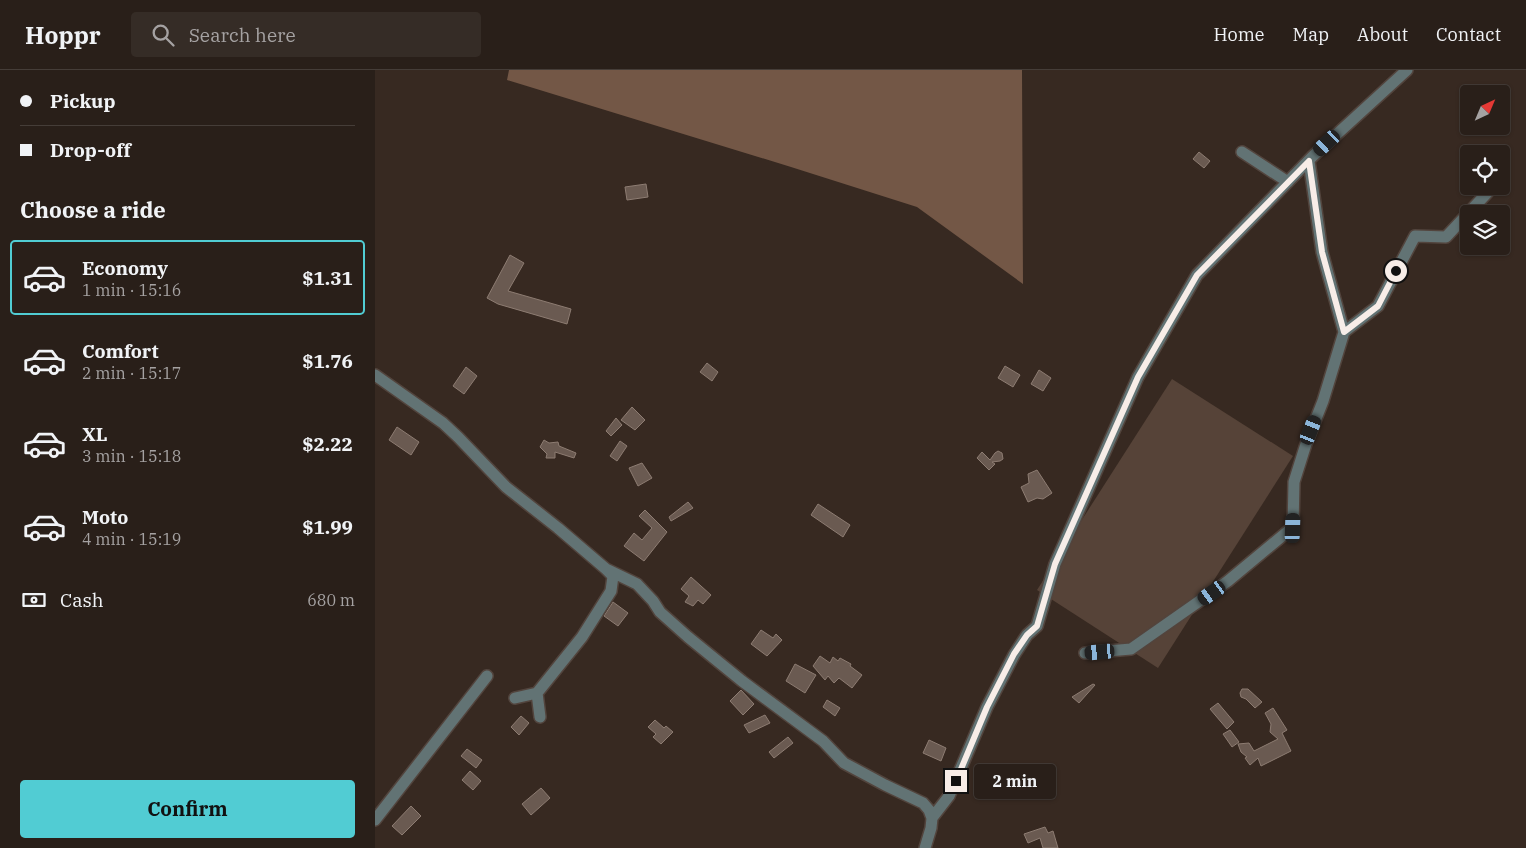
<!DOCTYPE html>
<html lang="en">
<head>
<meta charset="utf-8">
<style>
	:root { --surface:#291f19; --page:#352c26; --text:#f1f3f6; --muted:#a5a2a2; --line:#453d38; --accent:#51ccd3 }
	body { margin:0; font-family:"IBM Plex Serif",serif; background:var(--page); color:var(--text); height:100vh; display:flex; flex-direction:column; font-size:19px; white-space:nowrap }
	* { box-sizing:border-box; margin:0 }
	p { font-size:16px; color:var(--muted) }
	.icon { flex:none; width:28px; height:28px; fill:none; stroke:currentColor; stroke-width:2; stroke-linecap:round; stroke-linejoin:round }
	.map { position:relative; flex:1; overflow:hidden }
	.sheet { display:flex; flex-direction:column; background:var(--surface); width:375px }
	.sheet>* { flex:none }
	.guide { display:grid; align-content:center; height:110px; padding:0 20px; background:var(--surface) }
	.needle { width:32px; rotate:44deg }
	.controls { position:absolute; left:1085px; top:15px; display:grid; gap:10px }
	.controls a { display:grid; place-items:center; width:50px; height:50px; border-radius:5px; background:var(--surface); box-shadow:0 1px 4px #0004,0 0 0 1px var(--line); font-size:25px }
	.end { position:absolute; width:22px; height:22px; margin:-11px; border:6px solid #f7ede8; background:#111; box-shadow:0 0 0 2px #111 }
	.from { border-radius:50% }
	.bubble { position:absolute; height:35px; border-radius:5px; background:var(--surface); box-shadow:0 1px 4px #0004,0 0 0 1px var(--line); font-size:16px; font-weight:700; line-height:35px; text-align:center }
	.car { position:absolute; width:15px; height:30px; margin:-15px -8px; border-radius:6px; box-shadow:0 0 4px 1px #0007; background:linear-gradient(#222 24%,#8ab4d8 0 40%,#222 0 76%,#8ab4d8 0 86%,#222 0) }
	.guide b { display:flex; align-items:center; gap:18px; height:48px; font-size:19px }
	.guide b+b { border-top:1px solid var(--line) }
	.guide i { width:12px; height:12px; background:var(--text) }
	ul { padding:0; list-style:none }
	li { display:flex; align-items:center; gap:15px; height:75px; margin:0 10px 8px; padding:0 10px; border:2px solid transparent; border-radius:5px }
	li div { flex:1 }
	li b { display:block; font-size:19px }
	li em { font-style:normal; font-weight:700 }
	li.on { border-color:var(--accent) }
	li>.icon { width:45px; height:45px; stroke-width:1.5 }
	h2 { padding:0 20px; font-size:22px; line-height:60px }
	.pay { display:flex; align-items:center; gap:12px; height:55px; padding:0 20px; font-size:19px }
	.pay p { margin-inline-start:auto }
	.button { display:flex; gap:10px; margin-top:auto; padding:10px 20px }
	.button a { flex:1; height:58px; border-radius:5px; background:var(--accent); color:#111; font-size:20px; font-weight:700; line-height:58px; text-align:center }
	header { display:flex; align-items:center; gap:30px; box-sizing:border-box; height:70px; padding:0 25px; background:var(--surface); border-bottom:1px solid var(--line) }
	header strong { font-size:24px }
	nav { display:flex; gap:28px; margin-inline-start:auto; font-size:18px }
	.search { width:350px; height:45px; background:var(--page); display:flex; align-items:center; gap:12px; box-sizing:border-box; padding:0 18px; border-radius:5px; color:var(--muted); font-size:19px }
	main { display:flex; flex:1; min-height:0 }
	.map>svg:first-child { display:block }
	.green { fill:#564338 }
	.forest { fill:#735746 }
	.building { fill:#6a5a51; stroke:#8d7c72 }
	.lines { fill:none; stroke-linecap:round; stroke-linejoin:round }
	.minor-casing { stroke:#52443d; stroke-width:14 }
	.minor { stroke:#627374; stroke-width:11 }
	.route { stroke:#f7ede8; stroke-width:6 }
</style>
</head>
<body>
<header>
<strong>Hoppr</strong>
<div class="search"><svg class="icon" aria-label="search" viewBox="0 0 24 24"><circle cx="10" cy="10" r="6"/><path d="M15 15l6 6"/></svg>Search here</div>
<nav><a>Home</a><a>Map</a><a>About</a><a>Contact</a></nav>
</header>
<main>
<section class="sheet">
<div class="guide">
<b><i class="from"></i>Pickup</b>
<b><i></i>Drop-off</b>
</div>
<h2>Choose a ride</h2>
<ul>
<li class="on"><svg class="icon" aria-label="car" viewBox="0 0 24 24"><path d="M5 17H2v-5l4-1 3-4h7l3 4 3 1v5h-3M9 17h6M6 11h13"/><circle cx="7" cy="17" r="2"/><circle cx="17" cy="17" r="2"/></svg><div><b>Economy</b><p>1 min · 15:16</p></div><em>$1.31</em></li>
<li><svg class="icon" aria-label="car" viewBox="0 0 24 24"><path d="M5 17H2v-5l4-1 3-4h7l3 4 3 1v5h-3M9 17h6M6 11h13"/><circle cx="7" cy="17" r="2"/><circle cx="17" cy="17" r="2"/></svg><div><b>Comfort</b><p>2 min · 15:17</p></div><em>$1.76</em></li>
<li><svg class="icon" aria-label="car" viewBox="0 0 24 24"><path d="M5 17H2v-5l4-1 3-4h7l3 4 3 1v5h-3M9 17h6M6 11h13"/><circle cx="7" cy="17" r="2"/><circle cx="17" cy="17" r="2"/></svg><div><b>XL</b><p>3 min · 15:18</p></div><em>$2.22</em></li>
<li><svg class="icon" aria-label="car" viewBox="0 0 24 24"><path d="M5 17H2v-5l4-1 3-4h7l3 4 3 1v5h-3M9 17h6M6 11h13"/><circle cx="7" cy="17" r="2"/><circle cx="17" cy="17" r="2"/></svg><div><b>Moto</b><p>4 min · 15:19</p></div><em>$1.99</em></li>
</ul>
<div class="pay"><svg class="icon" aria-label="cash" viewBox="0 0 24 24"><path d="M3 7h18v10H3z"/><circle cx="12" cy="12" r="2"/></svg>Cash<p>680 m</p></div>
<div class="button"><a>Confirm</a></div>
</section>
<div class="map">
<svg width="1151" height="778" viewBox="0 0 1151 778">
	<rect width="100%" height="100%" fill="#372921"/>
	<path class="green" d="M797,309l121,77 -135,212 -121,-78z"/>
	<path class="forest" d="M134,0h513l1,214 -106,-77 -126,-40 -284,-87z"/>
	<path class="building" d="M824,82l11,9 -6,7 -11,-9z
		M271,114l2,13 -21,3 -2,-13z
		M135,185l14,8 -16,28 63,18 -4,15 -69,-20 -11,-6z
		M332,293l11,9 -6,9 -12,-9z
		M630,296l15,9 -7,12 -15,-9z
		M91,297l11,9 -13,18 -11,-8z
		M664,300l12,8 -8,13 -12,-7z
		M257,337l13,13 -10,10 -14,-10z
		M241,348l6,7 -11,11 -5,-5z
		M22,357l22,15 -8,13 -22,-15z
		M169,370l5,3 9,-1 1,4 17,7 -2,5 -19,-6v6h-9l1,-4 -7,-7z
		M245,371l7,5 -10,15 -7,-5z
		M623,381l4,2 1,6 -3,2 -8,1 3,2 -6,6 -12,-12 5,-6 8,8 5,-7z
		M267,393l10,15 -14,8 -9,-18z
		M662,400l15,23 -9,6 -6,-1 -9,4 -7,-15 8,-4 -1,-9z
		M313,432l5,6 -22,13 -2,-4z
		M443,434l32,21 -7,12 -32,-22z
		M270,440l22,22 -23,29 -20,-15 10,-13 8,7 10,-12 -13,-12z
		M316,507l20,18 -8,9 -5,-4 -5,6 -8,-4 4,-6 -8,-7z
		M238,532l15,11 -10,13 -14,-10z
		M386,560l12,8 3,-4 6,6 -15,16 -16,-12z
		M445,586l10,7 3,-6 5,4 2,-3 11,6 -1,2 12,9 -10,13 -13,-10 -5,5 -6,-7 -3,4 -12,-14z
		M420,594l21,11 -11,18 -19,-12z
		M718,614l2,1 -16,18 -7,-6z
		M867,619h6l14,13 -7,6 -9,-9 -5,-2 -1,-4z
		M366,620l13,14 -11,11 -13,-14z
		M452,630l13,8 -5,8 -12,-9z
		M843,633l16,19 -7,7 -17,-20z
		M898,638l14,22 -5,3 9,18 -30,15 -3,-8 -8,7 -5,-7 2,-1 -6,-5 -3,-8 11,-1 5,8 24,-12 -8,-7 1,-8 -6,-11z
		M390,645l5,8 -21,10 -5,-8z
		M146,646l8,7 -10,12 -8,-8z
		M280,650l9,8 2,-2 7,6 -12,12 -8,-7 3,-3 -8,-7z
		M855,660l9,12 -7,5 -9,-13z
		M413,667l5,6 -19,15 -5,-6z
		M554,670l17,8 -5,13 -18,-8z
		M92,679l15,11 -6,8 -15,-12z
		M95,701l11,10 -8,9 -11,-10z
		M619,701l9,3 -5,14 -8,-1z
		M166,718l9,10 -19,17 -9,-11z
		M36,736l10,10 -19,19 -10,-9z
		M670,757l3,6 5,-2 5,17h-15l-3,-10 -12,5 -4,-9z"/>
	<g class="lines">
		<g class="minor-casing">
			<path id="minor" d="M867,82l46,30
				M934,91l13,91 22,80
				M0,305l68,48 15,14 48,50 52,41 48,41 31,15 16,17 7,11 28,25 54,44 81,60 21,22 41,22 38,18 6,7 3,8 -1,10 -6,20
				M710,583l46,-4 97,-68 65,-54 1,-45 12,-38 17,-43 21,-69 34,-26 37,-70 31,1 42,-45
				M162,623l3,24
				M140,628l22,-5 45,-56 29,-46 2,-15 -7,-7
				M557,748l17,-22 38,-89 27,-52 13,-20 10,-9 18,-62 83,-187 59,-102 116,-119 94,-86
				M0,750l112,-144"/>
		</g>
		<use href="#minor" class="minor"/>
	</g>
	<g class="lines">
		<path class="route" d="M581,711l31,-74 27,-53 13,-19 10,-9 18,-62 83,-187 59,-102 112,-114 13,91 22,80 34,-26 18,-35"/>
	</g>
</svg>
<div class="controls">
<a><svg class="needle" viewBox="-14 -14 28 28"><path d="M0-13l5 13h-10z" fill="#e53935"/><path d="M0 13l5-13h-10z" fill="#a5a2a2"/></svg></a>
<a><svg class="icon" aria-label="locate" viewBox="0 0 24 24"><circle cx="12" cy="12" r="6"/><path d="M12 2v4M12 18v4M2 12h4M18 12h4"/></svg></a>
<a><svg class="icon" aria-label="layers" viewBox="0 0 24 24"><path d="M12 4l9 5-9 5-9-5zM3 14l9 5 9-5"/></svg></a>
</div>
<i class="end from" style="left:1021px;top:201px"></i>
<i class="end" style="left:581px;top:711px"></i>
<div class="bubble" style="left:599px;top:694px;width:82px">2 min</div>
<i class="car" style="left:952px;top:73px;rotate:227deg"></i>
<i class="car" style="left:936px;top:360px;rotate:22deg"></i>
<i class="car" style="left:918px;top:458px;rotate:2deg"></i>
<i class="car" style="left:837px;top:523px;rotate:235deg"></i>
<i class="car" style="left:725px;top:582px;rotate:265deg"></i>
</div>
</main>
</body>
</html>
